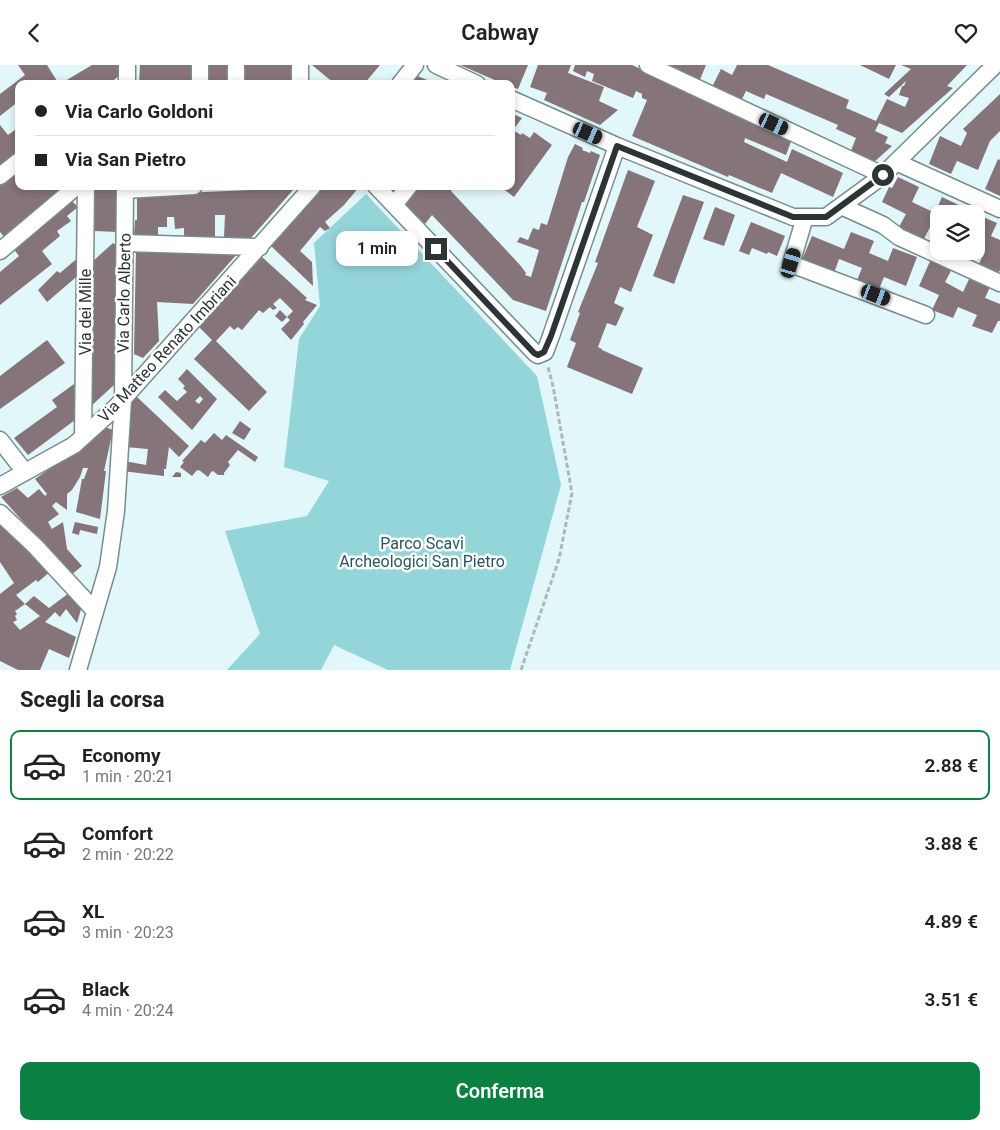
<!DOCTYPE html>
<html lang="it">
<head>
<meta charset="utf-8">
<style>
	:root { --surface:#fff; --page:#f6f6f6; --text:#222; --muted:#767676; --line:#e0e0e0; --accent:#0b8043 }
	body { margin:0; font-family:Roboto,sans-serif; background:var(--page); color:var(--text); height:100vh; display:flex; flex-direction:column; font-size:19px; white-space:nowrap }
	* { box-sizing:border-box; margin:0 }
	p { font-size:16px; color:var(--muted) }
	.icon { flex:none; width:28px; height:28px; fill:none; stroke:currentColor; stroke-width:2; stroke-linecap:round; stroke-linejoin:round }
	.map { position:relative; height:605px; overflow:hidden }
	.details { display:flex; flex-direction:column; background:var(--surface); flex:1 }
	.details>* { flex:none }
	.guide { position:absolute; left:15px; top:15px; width:500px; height:110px; border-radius:10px; box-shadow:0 2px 8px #0003; display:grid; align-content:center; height:110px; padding:0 20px; background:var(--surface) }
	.tools { position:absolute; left:930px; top:140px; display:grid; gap:10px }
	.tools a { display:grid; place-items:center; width:55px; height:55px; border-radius:10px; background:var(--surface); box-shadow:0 2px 8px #0003; font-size:25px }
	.end { position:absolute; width:22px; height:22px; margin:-11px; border:6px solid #2c3435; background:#fff; box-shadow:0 0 0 2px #fff }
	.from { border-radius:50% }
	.bubble { position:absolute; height:35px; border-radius:10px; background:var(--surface); box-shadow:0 2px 8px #0003; font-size:16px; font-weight:600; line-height:35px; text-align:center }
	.car { position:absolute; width:15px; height:30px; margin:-15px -8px; border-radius:6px; box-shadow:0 0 4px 1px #0007; background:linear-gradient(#222 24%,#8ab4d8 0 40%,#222 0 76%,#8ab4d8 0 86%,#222 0) }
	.guide b { display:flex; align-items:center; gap:18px; height:48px; font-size:19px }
	.guide b+b { border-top:1px solid var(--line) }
	.guide i { width:12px; height:12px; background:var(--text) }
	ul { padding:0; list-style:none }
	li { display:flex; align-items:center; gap:15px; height:70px; margin:0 10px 8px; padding:0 10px; border:2px solid transparent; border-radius:10px }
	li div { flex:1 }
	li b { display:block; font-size:19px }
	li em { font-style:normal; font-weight:600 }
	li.current { border-color:var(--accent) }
	li>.icon { width:45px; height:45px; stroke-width:1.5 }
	h2 { padding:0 20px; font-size:22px; line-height:60px }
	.action { display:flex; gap:10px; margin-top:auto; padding:10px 20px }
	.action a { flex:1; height:58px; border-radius:10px; background:var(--accent); color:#fff; font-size:20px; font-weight:600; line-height:58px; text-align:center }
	header { display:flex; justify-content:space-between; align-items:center; height:65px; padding:0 20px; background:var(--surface); font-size:22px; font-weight:600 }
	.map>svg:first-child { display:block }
	.green { fill:#94d5da }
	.building { fill:#85747a; fill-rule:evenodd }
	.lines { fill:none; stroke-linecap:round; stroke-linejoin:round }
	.minor-casing { stroke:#788c8d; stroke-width:19 }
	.path { stroke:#a9babb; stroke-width:3; stroke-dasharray:5 2.5; stroke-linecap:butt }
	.minor { stroke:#fff; stroke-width:16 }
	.route { stroke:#2c3435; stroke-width:6 }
	.labels { text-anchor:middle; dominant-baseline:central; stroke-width:5; stroke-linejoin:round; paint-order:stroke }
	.street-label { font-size:16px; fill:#2c3435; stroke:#fff }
	.park-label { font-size:16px; fill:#28565a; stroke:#fff }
</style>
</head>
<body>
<header><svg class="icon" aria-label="back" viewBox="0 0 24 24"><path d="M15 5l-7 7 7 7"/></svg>Cabway<svg class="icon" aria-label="heart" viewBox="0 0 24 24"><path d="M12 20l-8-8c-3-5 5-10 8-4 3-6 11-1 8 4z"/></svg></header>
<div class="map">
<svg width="1000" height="605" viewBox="0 0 1000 605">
	<rect width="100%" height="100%" fill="#e2f7f9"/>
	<path class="green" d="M366,129l171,182 24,109 -51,185h-122l-54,-25 -13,25h-94l33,-36 -35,-103 82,-15 22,-35 -45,-14 15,-128 21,-33 -6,-63z"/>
	<path class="building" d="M18,0h29l12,19h-40v17l-19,15v-22l25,-19z
		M92,0h28v10l-11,9h-49z
		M140,0h55l-1,19h-55z
		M208,0h21v19h-21z
		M243,0h50v19h-50z
		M312,0h68l-16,19h-29z
		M460,0h68l-10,24 -7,-2v-3h-7z
		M538,0h33l-3,8 36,14 -5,14 19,9 -18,15 -56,-25 3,-7 -17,-6z
		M575,0h57l160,74 -6,16 -41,-17 -1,4 43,20 5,-13 51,24 -10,24 -52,-24 -9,20 -43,-18 -1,2 -96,-41 15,-36 -5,-2v-4l-6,-3 -3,7 -41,-17 2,-7 -7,-3 -2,6 -12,-6z
		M663,0h43l-7,17z
		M737,0h31l81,35 -3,8 30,13 11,-22 18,8 4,-9 -10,-3 3,-9h2l2,-5 -17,16 -5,-3 27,-25 -10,-4h66l-20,21 6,2 -51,45 -23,-10 -4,8 13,6 -3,6 7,3 -19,17 -23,-10 6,-15 -20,-9 2,-4 -72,-31 -2,5 -18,-8 -5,10 -29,-14 9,-18 11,6z
		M860,0h36l-7,14z
		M415,10l22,9h-30z
		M1000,29v37l-10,10 -12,29 -21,-9 -6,13 -22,-10 11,-28 21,10 6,-13 -4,-4z
		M511,48l11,5 -9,12 8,5 1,-2 8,5 4,-6 18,13 -38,52 -15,-11h12z
		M0,60l8,10 11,-8v27l-19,15z
		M575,79l8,4 -1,2 8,3 1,-2 9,4 -16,47h-2l-36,109 -33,-11 -81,-85 -7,9 -20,-20 14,-18h35l-3,5 69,74 6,8 -1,2 6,2 8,-27 -22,-8 3,-5 8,3 5,-12 6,2 2,-7 6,2 21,-68z
		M998,94l2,1v36l-15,-7z
		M19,105v16h49l-63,52 -5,-6v-47z
		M628,105l27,11 -18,46 16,8 -22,57 -11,-5 -6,16 10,5 -8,18 -9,-3 -9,24 4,2v1l41,18 -11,26 -65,-27 9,-24 -6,-3 10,-27 -2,-1 20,-49 -3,-1z
		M898,112l21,10 -7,15 23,11 7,-16 23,11 -3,6h-23v15l-8,-4 -7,14 -25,-12 7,-13 -24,-12 7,-15 3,1z
		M94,121h24l-1,46 -23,-1z
		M324,121h36l-16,19 -19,17 5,6 -5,3 -5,-4 -20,24 12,11 1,24 -42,-40z
		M387,121h14l-6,8z
		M293,123v2l-43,49 -26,-2 1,-22h-10v23l-31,-2v-8l-9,1 -1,-12h-7v10h-9v8h-24l1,-15h2v-25z
		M683,130l21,7 -30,82 -21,-8z
		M72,136l6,6 -11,9 4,5 -14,10 3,5 -18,15 10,13 -52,41v-33l19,-16 -6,-8z
		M715,142l20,8 -11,31 -21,-7z
		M976,149l21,9 -6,13 9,4v30l-2,4 -20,-8 6,-13 -8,-3z
		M751,157l34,14 -8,20 -9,-4 -1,2 -15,-6 -3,7 -10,-4z
		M851,167l23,9 -5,12 19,8 5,-13 24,9 -11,29 -22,-9 -5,12 -22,-9 5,-12 -23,-9 -5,14 -32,-13 10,-24 32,13z
		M113,178l4,3 -3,139 -24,22 2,-145z
		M136,183l101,6 -44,50 -36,-2 2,39 -16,17 -9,-4z
		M80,191l1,17 -34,29 -9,-12 19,-19 3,2z
		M262,192l45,41 -2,2 12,5 -14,17 1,2 -13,16 -10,-11 9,-9 -3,-3 6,-6 -13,-13 -7,6 4,4 -4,2 -3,-3 -7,6 -4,-3 -17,20 -4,-3 -4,3 -4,-4 -14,15 51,51 -18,19 -55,-52 18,-19 -13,-13z
		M931,194l21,10 -7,13 18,10 7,-15 20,10 -5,11 15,6v17h-2l-6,12 -20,-7 5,-11 -19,-8 -5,11 -21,-8 7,-15 -20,-9z
		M280,245l7,7 -5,5 -7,-6z
		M47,275l18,23 -65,46v-33z
		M187,304l30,30 -25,31 -34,-33 7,-7 12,11 10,-9 -4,-4 2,-2 -7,-7zM200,331l3,3 -4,5 -4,-3z
		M74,319l1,36 -47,35 -14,-17 43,-31 -5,-7z
		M137,332l52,49 -10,11 -10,-10 -3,22h-2v7l-42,-5 2,-10 22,4 2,-16 -23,-2 7,-46z
		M240,356l11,8 -7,11 -12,-7z
		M105,362l8,3 -9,41h2l-6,48 -24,-7 6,-33h2l4,-11h-5l-3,9 -8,13 -5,4v16l-11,-8 -4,4 7,8 -11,8 4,7 11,-7 4,27 15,17 -11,9 -70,-78 16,-9 11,10 11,-9 6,7 2,-2 -12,-15 43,-30z
		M214,368l8,7 4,-5 32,22 -3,5 -17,-12 -10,12 2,3 -6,8v2h-6l-5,-4 -2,1 -3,5 -9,-7 -1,1 -1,-1 -5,6 -12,-9 4,-5 -2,-1 19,-21 4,3z
		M176,407l5,1v4h-9z
		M0,451l51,55 -13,11 -2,-2 -20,15 9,9 9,-8 15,12 20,-15 13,13 -5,17 -11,-14 -6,8 -5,-5 -10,10 31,15 -7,21 -20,-9 -9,21h-22l-18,-9v-67l14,-11 -14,-21zM25,539l15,12 -20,14 -7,-8 4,-2 -2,-4 2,-2 -2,-3z
		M75,457l23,5 -1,7 -17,-4 -1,5 -7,-2z"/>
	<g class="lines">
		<g class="minor-casing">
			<path id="minor" d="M236,0v19
				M436,0l41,19
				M648,0l235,110
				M127,19v-19
				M200,19v-19
				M300,19v-19
				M400,19l15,-19
				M511,34l106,47 176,71h33l55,-40 114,-112
				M896,97l104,47
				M0,111l19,-15
				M376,121l159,167 3,2 7,-3 6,-16 66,-190
				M125,125l69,-4
				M394,140l15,-19
				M841,141l42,19 16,12 101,46
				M805,152l-14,47 135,51
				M125,178l135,4
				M0,186l77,-65
				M83,372l3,-251
				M0,375l25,32
				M0,421l74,-41 42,-38 197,-221
				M0,448l35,33 60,65
				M78,605l30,-103 8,-56 7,-111 2,-214"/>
		</g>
		<path class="path" d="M521,605l38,-111 13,-66 -19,-107 -5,-19"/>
		<use href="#minor" class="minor"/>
	</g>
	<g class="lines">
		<path class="route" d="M436,184l98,104 4,2 6,-3 7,-16 66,-190 176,71h33l57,-42"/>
	</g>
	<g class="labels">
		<g class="street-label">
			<text transform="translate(124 228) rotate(-89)">Via Carlo Alberto</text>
			<text transform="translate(85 247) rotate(-90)">Via dei Mille</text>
			<text transform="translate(167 284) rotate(-47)">Via Matteo Renato Imbriani</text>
		</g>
		<g class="park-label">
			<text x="422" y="478">Parco Scavi<tspan x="422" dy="18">Archeologici San Pietro</tspan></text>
		</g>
	</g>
</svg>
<div class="tools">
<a><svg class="icon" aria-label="layers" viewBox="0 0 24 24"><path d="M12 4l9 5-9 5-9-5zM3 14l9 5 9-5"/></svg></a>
</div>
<i class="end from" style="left:883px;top:110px"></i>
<i class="end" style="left:436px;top:184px"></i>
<div class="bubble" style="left:336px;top:166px;width:82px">1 min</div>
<i class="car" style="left:774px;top:59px;rotate:115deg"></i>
<i class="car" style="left:588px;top:68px;rotate:114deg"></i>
<i class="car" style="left:791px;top:198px;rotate:17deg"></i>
<i class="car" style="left:876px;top:230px;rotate:111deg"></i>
<div class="guide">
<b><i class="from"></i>Via Carlo Goldoni</b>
<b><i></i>Via San Pietro</b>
</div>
</div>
<section class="details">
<h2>Scegli la corsa</h2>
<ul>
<li class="current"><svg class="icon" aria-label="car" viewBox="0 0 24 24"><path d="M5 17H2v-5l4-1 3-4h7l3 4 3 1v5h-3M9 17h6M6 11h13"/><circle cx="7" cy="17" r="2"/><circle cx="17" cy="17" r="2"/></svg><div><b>Economy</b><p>1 min · 20:21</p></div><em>2.88 €</em></li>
<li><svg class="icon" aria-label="car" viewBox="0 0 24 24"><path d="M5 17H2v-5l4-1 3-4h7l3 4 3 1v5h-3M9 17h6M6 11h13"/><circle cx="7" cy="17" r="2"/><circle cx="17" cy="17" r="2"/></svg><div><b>Comfort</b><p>2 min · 20:22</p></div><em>3.88 €</em></li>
<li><svg class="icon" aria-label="car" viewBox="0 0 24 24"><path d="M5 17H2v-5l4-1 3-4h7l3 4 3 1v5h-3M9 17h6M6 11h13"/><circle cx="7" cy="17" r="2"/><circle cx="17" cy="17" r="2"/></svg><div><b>XL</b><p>3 min · 20:23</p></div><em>4.89 €</em></li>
<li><svg class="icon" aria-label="car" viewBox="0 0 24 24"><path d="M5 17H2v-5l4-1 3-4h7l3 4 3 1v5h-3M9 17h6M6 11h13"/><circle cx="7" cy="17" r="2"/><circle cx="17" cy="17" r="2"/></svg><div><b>Black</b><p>4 min · 20:24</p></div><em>3.51 €</em></li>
</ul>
<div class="action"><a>Conferma</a></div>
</section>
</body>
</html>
